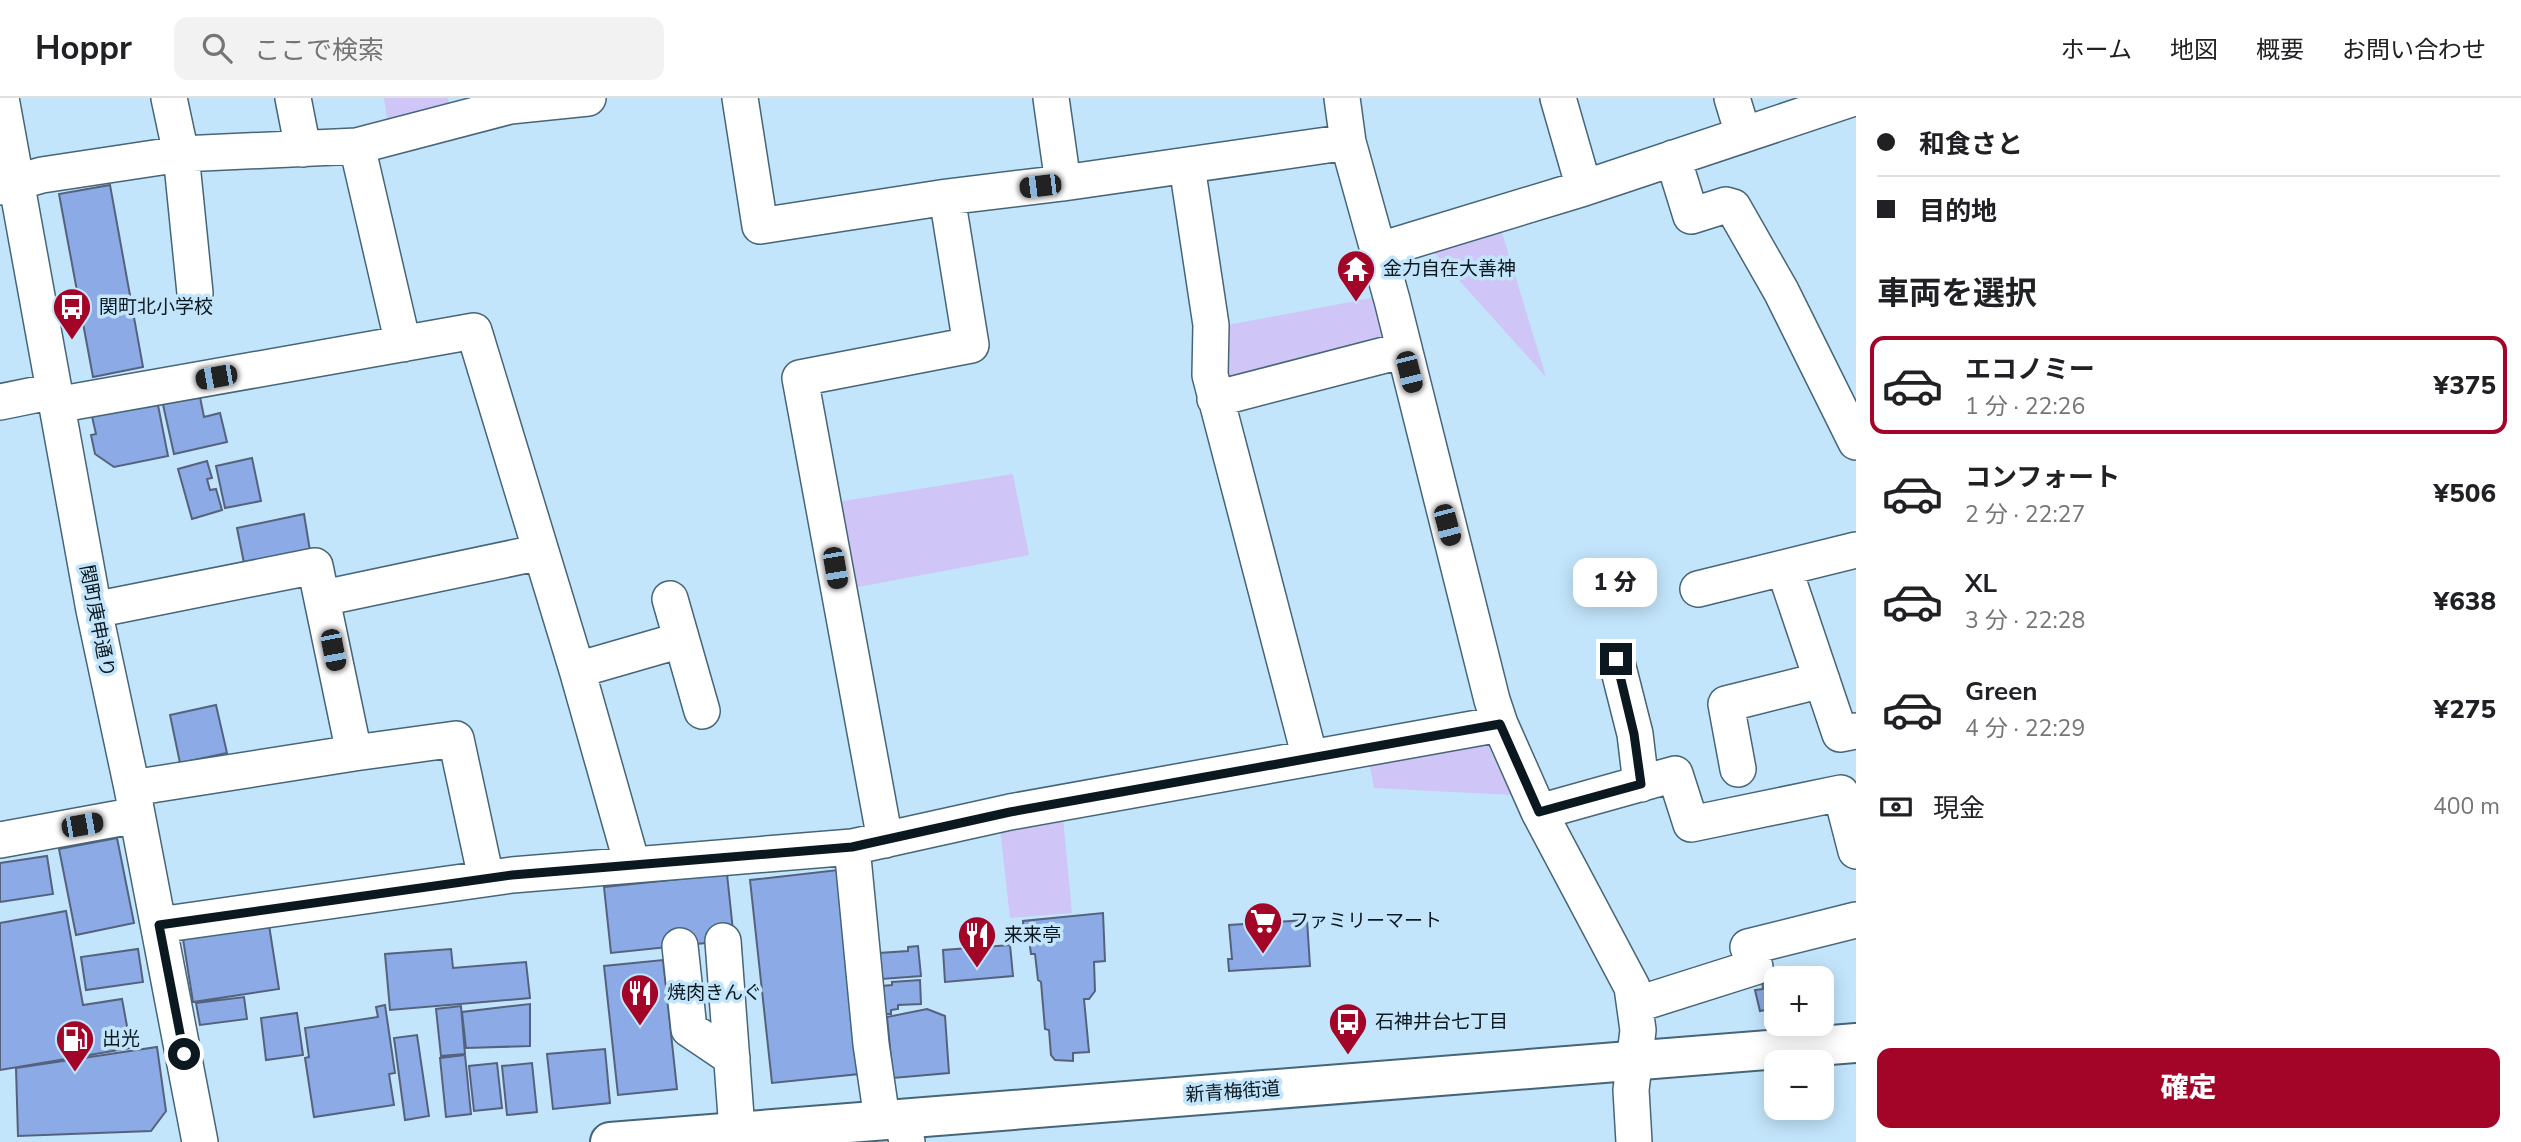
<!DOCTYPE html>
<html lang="ja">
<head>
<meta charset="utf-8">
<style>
	:root { --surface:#fff; --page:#f2f2f2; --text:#202124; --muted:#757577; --line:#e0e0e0; --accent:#a30529 }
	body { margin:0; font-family:"Nunito Sans","Noto Sans JP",sans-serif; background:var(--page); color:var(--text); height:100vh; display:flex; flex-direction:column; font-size:26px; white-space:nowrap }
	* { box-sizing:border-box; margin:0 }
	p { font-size:23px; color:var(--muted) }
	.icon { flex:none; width:38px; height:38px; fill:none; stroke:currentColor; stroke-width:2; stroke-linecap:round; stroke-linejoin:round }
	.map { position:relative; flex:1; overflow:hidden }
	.details { display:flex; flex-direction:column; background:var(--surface); width:665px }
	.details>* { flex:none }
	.top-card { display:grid; align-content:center; height:154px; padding:0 21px; background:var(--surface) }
	.controls { position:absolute; left:1764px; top:868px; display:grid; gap:14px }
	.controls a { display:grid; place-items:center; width:70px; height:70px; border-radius:14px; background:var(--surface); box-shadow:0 4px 18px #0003; font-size:35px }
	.end { position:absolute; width:32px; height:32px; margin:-16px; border:9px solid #0b181f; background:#fff; box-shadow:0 0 0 4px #fff }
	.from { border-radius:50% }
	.bubble { position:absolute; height:49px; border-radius:14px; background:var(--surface); box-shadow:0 4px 18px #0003; font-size:23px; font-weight:800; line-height:49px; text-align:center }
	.car { position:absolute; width:21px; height:42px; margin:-21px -10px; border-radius:9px; box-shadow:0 0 5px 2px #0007; background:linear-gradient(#222 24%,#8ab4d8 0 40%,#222 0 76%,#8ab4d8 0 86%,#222 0) }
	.top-card b { display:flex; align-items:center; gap:24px; height:66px; font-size:26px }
	.top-card b+b { border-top:2px solid var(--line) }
	.top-card i { width:18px; height:18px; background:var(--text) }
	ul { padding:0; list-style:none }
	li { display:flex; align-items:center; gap:21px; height:98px; margin:0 14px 10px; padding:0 7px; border:4px solid transparent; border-radius:14px }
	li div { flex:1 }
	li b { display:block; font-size:26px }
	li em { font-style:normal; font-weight:800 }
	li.current { border-color:var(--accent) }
	li>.icon { width:63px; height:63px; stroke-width:1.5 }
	h2 { padding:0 21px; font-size:32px; line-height:84px }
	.pay { display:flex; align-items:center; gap:18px; height:77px; padding:0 21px; font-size:26px }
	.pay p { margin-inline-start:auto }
	.action { display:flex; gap:14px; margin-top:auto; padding:14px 21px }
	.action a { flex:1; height:80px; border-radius:14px; background:var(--accent); color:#fff; font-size:28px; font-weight:800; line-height:80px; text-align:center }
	header { display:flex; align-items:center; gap:42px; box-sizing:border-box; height:98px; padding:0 35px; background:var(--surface); border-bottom:2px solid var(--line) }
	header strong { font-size:33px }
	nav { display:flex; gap:38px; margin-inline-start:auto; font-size:24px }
	.search { width:490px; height:63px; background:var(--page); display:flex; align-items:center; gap:18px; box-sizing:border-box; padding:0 24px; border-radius:14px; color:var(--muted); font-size:26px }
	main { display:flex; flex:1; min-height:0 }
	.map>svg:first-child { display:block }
	.green { fill:#cfc6f7 }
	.building { fill:#8caae6; stroke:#55627d; stroke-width:2 }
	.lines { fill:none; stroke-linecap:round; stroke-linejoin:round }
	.minor-casing { stroke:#466577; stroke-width:38 }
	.major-casing { stroke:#466577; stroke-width:42 }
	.minor { stroke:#fff; stroke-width:35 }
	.major { stroke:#fff; stroke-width:38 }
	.route { stroke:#0b181f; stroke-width:9 }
	.labels { text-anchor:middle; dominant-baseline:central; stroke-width:7; stroke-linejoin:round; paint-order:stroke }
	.poi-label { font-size:19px; fill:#0b181f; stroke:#c3e5fb; text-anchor:start }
	.street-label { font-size:19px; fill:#0b181f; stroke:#c3e5fb }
</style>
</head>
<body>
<header>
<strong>Hoppr</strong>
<div class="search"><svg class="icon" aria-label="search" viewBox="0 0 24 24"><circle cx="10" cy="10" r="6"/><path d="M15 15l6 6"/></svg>ここで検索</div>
<nav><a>ホーム</a><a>地図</a><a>概要</a><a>お問い合わせ</a></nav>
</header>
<main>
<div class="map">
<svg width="1856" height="1044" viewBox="0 0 1856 1044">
	<rect width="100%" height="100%" fill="#c3e5fb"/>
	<path class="green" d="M384,0h64l2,13 -62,14z
		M1501,131l45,148 -117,-130z
		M1377,199l9,40 -152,47 -12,-11v-47z
		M1013,376l16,81 -176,33 -16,-86z
		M1485,641l27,56 -138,-7 -5,-26z
		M1063,719l9,96 -62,5 -10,-89z"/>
	<path class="building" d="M110,87l33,182 -50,10 -34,-183z
		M199,294l5,25 16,-4 7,29 -53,12 -12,-54z
		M157,302l11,56 -54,11 -19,-13 -4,-19 5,-1 -5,-22z
		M252,360l9,43 -36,7 -9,-42z
		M207,363l5,17 -5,1 3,11 6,-1 6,21 -30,9 -14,-50z
		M304,416l6,37 -66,12 -7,-35z
		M216,607l11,48 -47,10 -10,-48z
		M117,740l17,85 -58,12 -17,-86z
		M47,758l6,38 -53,8v-39z
		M838,772l21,204 -87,9 -22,-203z
		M727,776l7,66 -123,13 -7,-66z
		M66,813l17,94 39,-6 9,49 -131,22v-147z
		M1103,815l2,48 -11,1 1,29 -6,8h-5l5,53 -16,1v8l-18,-1 -4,-5 -2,-25 -4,-1 -4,-47 -3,-2 -3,-26h-4l-2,-15h-5l-1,-18z
		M1307,822l3,46 -81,5 -1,-12h4l-3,-34z
		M269,827l10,64 -86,13 -10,-63z
		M1010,847l3,31 -68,6 -2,-32z
		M918,848l3,30 -39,3 -3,-26 29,-2v-4z
		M138,851l5,33 -57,8 -5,-33z
		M451,851l2,19 73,-6 4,36 -140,12 -5,-56z
		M663,862l14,129 -59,6 -14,-129z
		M1776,881v29l-16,3 -5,-21 8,-1 -1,-9z
		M920,882l1,24 -23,1v4l-7,1v4h-7l-2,-28 10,-1v-3z
		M244,899l3,22 -47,6 -4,-22z
		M530,906v42l-64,2 -4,-36z
		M385,907l10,68 -6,1 5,31 -80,12 -9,-59 4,-1 -4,-29 73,-11 -2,-10z
		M461,908l4,48 -24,2 -5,-47z
		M927,911l18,7 4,57 -56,5 -6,-61z
		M297,915l6,42 -37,5 -5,-42z
		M417,937l12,81 -24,4 -11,-82z
		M157,949l9,64 -15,20 -133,5 -2,-68z
		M605,951l5,54 -57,6 -6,-55z
		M465,957l6,59 -25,3 -6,-59z
		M497,965l5,45 -28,3 -5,-45z
		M532,965l5,49 -30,3 -5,-49z"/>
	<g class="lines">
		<g class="minor-casing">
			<path id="minor" d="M1,0l93,512 38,178 68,354
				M169,0l12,56 14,139
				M293,0l10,51
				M740,0l20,128 187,-29
				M1051,0l12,85
				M1342,0l6,44 44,158 100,400 8,24 39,88 93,175 6,43 -7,60 3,52
				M1558,0l26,90
				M1732,0l11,36
				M357,48l46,198
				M1673,60l18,58 35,-11 7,2 48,84 75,151
				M1187,68l24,159 -1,50 100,383
				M0,89l42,-12 139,-21 176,-8 153,-40 78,-8
				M1377,153l207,-63 270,-90
				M1215,301l189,-49
				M0,304l54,-11
				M56,307l418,-74 103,339 55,194
				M1784,470l56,166 16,-3
				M1698,491l158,-39
				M323,500l218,-46
				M670,501l32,112
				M94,512l221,-44 39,187 102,-14 30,139
				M1616,561l19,75 6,50
				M577,572l104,-30
				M1738,671l-12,-65 96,-24
				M132,690l222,-35
				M1539,714l136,-38 16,50 150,-31 15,58
				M0,742l137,-25
				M885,742l-85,-462 171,-33 -24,-148 116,-14 285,-41
				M852,749l19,197 11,75
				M159,827l353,-50 340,-28 158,-35 490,-88
				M723,843l14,189
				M680,848l9,83 43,29
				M1635,907l120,-38 -7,-20 108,-27
				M902,1020l5,24"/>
		</g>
		<g class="major-casing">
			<path id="major" d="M610,1044l1246,-99"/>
		</g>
		<use href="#minor" class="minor"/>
		<use href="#major" class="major"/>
	</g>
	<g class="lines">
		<path class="route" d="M184,956l-25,-129 353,-50 340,-28 158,-35 490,-88 39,88 102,-28 -7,-50 -18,-75"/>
	</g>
	<defs>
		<g id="temple-pin" transform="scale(2.0125)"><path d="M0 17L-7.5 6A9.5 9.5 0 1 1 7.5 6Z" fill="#a30529" stroke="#c3e5fb"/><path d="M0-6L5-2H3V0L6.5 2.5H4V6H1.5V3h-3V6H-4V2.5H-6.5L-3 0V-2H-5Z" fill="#fff"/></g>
		<g id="bus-pin" transform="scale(2.0125)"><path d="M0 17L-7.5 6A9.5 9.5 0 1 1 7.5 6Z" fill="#a30529" stroke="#c3e5fb"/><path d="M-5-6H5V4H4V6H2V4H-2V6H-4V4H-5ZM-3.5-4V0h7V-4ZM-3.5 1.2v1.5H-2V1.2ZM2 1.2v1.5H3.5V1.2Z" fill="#fff"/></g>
		<g id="supermarket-pin" transform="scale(2.0125)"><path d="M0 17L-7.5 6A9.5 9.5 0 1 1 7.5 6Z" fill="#a30529" stroke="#c3e5fb"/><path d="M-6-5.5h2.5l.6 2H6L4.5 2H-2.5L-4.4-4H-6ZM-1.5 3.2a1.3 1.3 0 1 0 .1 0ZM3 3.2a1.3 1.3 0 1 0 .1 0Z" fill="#fff"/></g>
		<g id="restaurant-pin" transform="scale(2.0125)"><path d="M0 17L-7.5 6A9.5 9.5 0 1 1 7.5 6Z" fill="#a30529" stroke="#c3e5fb"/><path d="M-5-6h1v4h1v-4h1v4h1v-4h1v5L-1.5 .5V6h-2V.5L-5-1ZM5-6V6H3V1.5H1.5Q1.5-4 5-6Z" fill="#fff"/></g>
		<g id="fuel-pin" transform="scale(2.0125)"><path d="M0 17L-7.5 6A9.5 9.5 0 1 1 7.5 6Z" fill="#a30529" stroke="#c3e5fb"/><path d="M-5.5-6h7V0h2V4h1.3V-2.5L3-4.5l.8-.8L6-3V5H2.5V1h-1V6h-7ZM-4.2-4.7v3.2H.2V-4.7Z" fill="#fff"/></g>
	</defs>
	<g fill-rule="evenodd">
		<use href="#temple-pin" x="1356" y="171"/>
		<use href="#bus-pin" x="72" y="209"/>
		<use href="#supermarket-pin" x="1263" y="823"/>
		<use href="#restaurant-pin" x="977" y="837"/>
		<use href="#restaurant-pin" x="640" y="895"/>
		<use href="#bus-pin" x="1348" y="924"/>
		<use href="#fuel-pin" x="75" y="941"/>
	</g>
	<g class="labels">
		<g class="poi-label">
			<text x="1383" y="171">金力自在大善神</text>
			<text x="99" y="209">関町北小学校</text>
			<text x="1290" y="823">ファミリーマート</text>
			<text x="1004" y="837">来来亭</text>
			<text x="667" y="895">焼肉きんぐ</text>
			<text x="1375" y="924">石神井台七丁目</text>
			<text x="102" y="941">出光</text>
		</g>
		<g class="street-label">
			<text transform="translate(97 523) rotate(79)">関町庚申通り</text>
			<text transform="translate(1233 994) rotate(-4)">新青梅街道</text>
		</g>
	</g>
</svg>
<div class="controls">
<a>+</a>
<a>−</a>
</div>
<i class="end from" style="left:184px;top:956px"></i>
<i class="end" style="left:1616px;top:561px"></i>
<div class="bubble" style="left:1573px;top:460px;width:84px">1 分</div>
<i class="car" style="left:1040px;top:88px;rotate:263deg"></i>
<i class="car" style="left:1409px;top:274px;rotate:166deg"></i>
<i class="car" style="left:216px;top:279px;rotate:260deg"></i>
<i class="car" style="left:1447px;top:427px;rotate:165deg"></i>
<i class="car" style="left:835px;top:470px;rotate:170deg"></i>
<i class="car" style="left:333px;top:552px;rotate:169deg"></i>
<i class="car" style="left:82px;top:727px;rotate:80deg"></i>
</div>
<section class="details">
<div class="top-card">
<b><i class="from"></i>和食さと</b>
<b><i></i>目的地</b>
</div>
<h2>車両を選択</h2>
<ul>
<li class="current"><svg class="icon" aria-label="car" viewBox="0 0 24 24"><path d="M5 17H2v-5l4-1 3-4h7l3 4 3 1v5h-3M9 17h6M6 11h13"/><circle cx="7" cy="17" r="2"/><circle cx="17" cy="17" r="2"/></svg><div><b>エコノミー</b><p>1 分 · 22:26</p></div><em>¥375</em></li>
<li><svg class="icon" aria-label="car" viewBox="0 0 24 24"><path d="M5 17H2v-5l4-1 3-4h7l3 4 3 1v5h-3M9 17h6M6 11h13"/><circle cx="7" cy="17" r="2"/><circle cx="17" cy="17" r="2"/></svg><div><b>コンフォート</b><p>2 分 · 22:27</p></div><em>¥506</em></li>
<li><svg class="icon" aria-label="car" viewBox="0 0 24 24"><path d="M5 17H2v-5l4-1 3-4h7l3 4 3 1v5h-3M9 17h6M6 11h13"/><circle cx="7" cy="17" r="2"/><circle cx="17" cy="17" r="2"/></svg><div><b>XL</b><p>3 分 · 22:28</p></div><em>¥638</em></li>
<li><svg class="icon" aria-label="car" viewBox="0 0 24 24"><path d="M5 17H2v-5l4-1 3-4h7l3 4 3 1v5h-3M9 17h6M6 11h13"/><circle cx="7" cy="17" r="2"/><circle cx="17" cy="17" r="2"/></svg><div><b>Green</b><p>4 分 · 22:29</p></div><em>¥275</em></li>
</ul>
<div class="pay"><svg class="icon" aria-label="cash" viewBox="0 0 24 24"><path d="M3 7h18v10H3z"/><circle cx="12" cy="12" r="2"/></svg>現金<p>400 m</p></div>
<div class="action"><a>確定</a></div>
</section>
</main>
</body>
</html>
